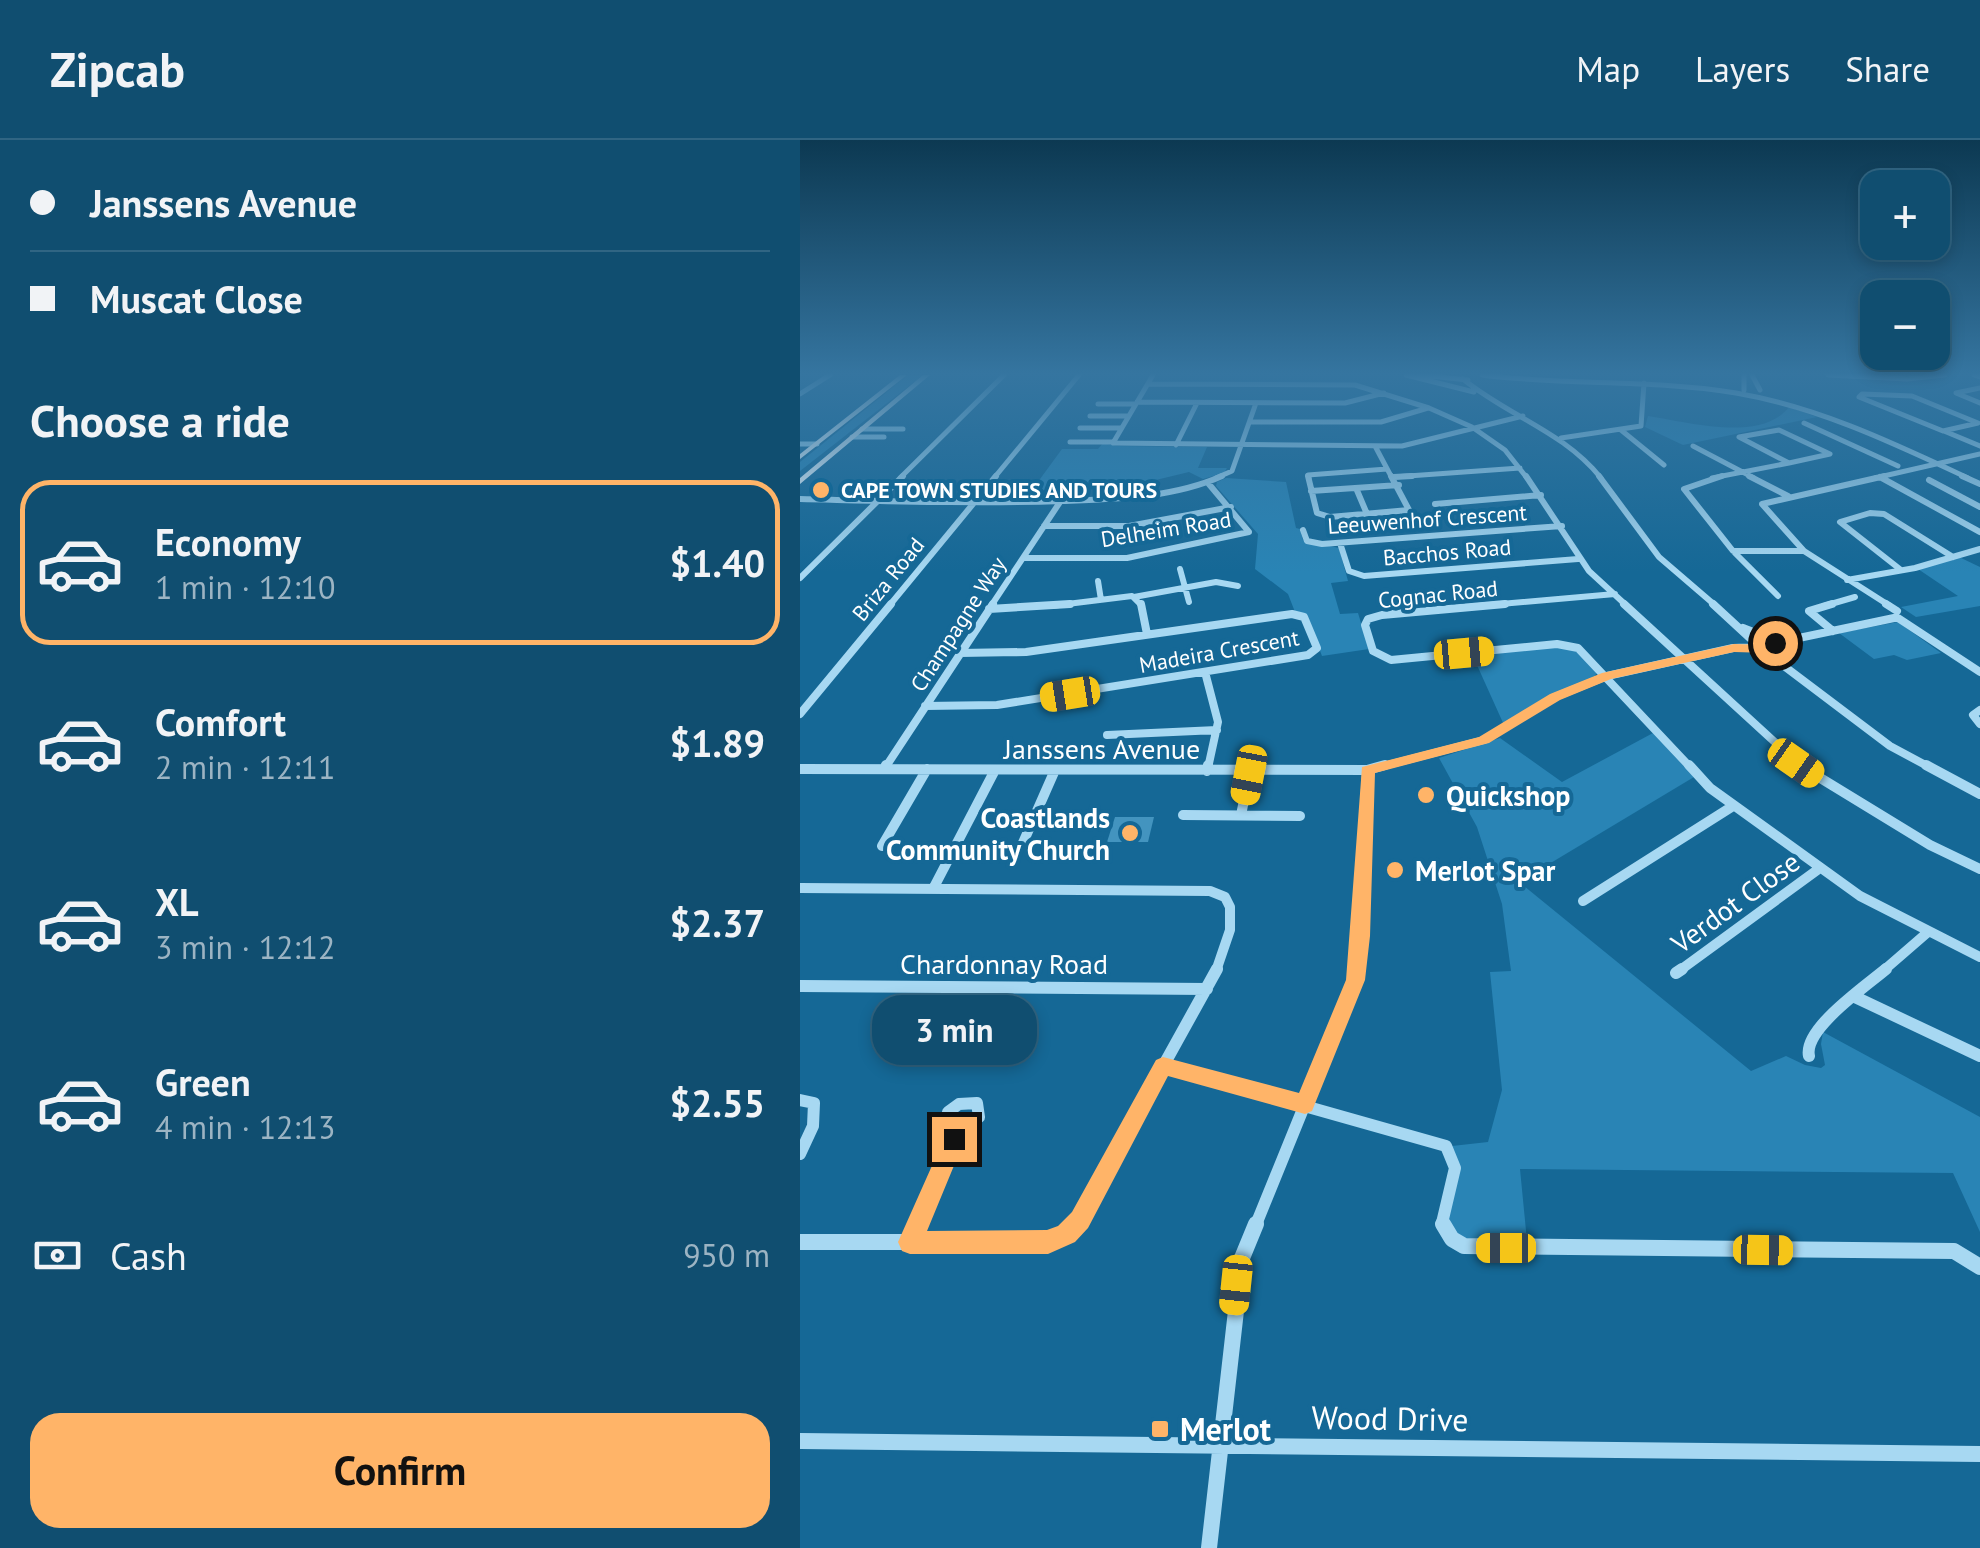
<!DOCTYPE html>
<html lang="en">
<head>
<meta charset="utf-8">
<style>
	:root { --surface:#104e70; --page:#195575; --text:#f1f3f6; --muted:#9cb4c3; --line:#306583; --accent:#ffb468 }
	body { margin:0; font-family:"PT Sans",sans-serif; background:var(--page); color:var(--text); height:100vh; display:flex; flex-direction:column; font-size:38px; white-space:nowrap }
	* { box-sizing:border-box; margin:0 }
	p { font-size:32px; color:var(--muted) }
	.icon { flex:none; width:55px; height:55px; fill:none; stroke:currentColor; stroke-width:2; stroke-linecap:round; stroke-linejoin:round }
	.map { position:relative; flex:1; overflow:hidden }
	.drawer { display:flex; flex-direction:column; background:var(--surface); width:800px }
	.drawer>* { flex:none }
	.hud { display:grid; align-content:center; height:220px; padding:0 30px; background:var(--surface) }
	.fabs { position:absolute; left:1060px; top:30px; display:grid; gap:20px }
	.fabs a { display:grid; place-items:center; width:90px; height:90px; border-radius:20px; background:var(--surface); box-shadow:0 5px 15px #0003,0 0 0 2px var(--line); font-size:50px }
	.end { position:absolute; width:45px; height:45px; margin:-22px; border:12px solid #ffb468; background:#111; box-shadow:0 0 0 5px #111 }
	.from { border-radius:50% }
	.bubble { position:absolute; height:70px; border-radius:30px; background:var(--surface); box-shadow:0 5px 15px #0003,0 0 0 2px var(--line); font-size:32px; font-weight:700; line-height:70px; text-align:center }
	.car { position:absolute; width:30px; height:60px; margin:-30px -15px; border-radius:12px; box-shadow:0 0 8px 2px #0007; background:linear-gradient(#f5c518 24%,#345 0 40%,#f5c518 0 76%,#345 0 86%,#f5c518 0) }
	.hud b { display:flex; align-items:center; gap:35px; height:95px; font-size:38px }
	.hud b+b { border-top:2px solid var(--line) }
	.hud i { width:25px; height:25px; background:var(--text) }
	ul { padding:0; list-style:none }
	li { display:flex; align-items:center; gap:30px; height:165px; margin:0 20px 15px; padding:0 10px; border:5px solid transparent; border-radius:30px }
	li div { flex:1 }
	li b { display:block; font-size:38px }
	li em { font-style:normal; font-weight:700 }
	li.selected { border-color:var(--accent) }
	li>.icon { width:90px; height:90px; stroke-width:1.5 }
	h2 { padding:0 30px; font-size:45px; line-height:120px }
	.pay { display:flex; align-items:center; gap:25px; height:110px; padding:0 30px; font-size:38px }
	.pay p { margin-inline-start:auto }
	.button { display:flex; gap:20px; margin-top:auto; padding:20px 30px }
	.button a { flex:1; height:115px; border-radius:30px; background:var(--accent); color:#111; font-size:40px; font-weight:700; line-height:115px; text-align:center }
	header { display:flex; align-items:center; gap:60px; box-sizing:border-box; height:140px; padding:0 50px; background:var(--surface); border-bottom:2px solid var(--line) }
	header strong { font-size:48px }
	nav { display:flex; gap:55px; margin-inline-start:auto; font-size:35px }
	main { display:flex; flex:1; min-height:0 }
	.map>svg:first-child { display:block }
	.green { fill:#2984b5 }
	.building { fill:#4394bf }
	.lines { fill:none; stroke-linecap:round; stroke-linejoin:round }
	.minor-far5 { stroke:#a7d8f2; stroke-width:5 }
	.minor-far4 { stroke:#a7d8f2; stroke-width:6 }
	.minor-far3 { stroke:#a7d8f2; stroke-width:8 }
	.minor-far2 { stroke:#a7d8f2; stroke-width:10 }
	.minor-far1 { stroke:#a7d8f2; stroke-width:12 }
	.minor { stroke:#a7d8f2; stroke-width:16 }
	.major { fill:#f2faff; fill-rule:evenodd }
	.route { fill:#ffb468 }
	.poi-dot { fill:#ffb468; stroke:#156896; stroke-width:4 }
	.labels { text-anchor:middle; dominant-baseline:central; stroke-width:8; stroke-linejoin:round; paint-order:stroke }
	.far-poi-label { font-size:22px; font-weight:bold; fill:#fff; stroke:#156896; text-anchor:start }
	.far-street-label { font-size:22px; fill:#fff; stroke:#156896 }
	.street-label { font-size:28px; fill:#fff; stroke:#156896 }
	.poi-label { font-size:28px; font-weight:bold; fill:#fff; stroke:#156896; text-anchor:start }
	.near-street-label { font-size:32px; fill:#fff; stroke:#156896 }
	.near-poi-label { font-size:32px; font-weight:bold; fill:#fff; stroke:#156896; text-anchor:start }
</style>
</head>
<body>
<header>
<strong>Zipcab</strong>
<nav><a>Map</a><a>Layers</a><a>Share</a></nav>
</header>
<main>
<section class="drawer">
<div class="hud">
<b><i class="from"></i>Janssens Avenue</b>
<b><i></i>Muscat Close</b>
</div>
<h2>Choose a ride</h2>
<ul>
<li class="selected"><svg class="icon" aria-label="car" viewBox="0 0 24 24"><path d="M5 17H2v-5l4-1 3-4h7l3 4 3 1v5h-3M9 17h6M6 11h13"/><circle cx="7" cy="17" r="2"/><circle cx="17" cy="17" r="2"/></svg><div><b>Economy</b><p>1 min · 12:10</p></div><em>$1.40</em></li>
<li><svg class="icon" aria-label="car" viewBox="0 0 24 24"><path d="M5 17H2v-5l4-1 3-4h7l3 4 3 1v5h-3M9 17h6M6 11h13"/><circle cx="7" cy="17" r="2"/><circle cx="17" cy="17" r="2"/></svg><div><b>Comfort</b><p>2 min · 12:11</p></div><em>$1.89</em></li>
<li><svg class="icon" aria-label="car" viewBox="0 0 24 24"><path d="M5 17H2v-5l4-1 3-4h7l3 4 3 1v5h-3M9 17h6M6 11h13"/><circle cx="7" cy="17" r="2"/><circle cx="17" cy="17" r="2"/></svg><div><b>XL</b><p>3 min · 12:12</p></div><em>$2.37</em></li>
<li><svg class="icon" aria-label="car" viewBox="0 0 24 24"><path d="M5 17H2v-5l4-1 3-4h7l3 4 3 1v5h-3M9 17h6M6 11h13"/><circle cx="7" cy="17" r="2"/><circle cx="17" cy="17" r="2"/></svg><div><b>Green</b><p>4 min · 12:13</p></div><em>$2.55</em></li>
</ul>
<div class="pay"><svg class="icon" aria-label="cash" viewBox="0 0 24 24"><path d="M3 7h18v10H3z"/><circle cx="12" cy="12" r="2"/></svg>Cash<p>950 m</p></div>
<div class="button"><a>Confirm</a></div>
</section>
<div class="map">
<svg width="1180" height="1408" viewBox="0 0 1180 1408">
	<rect width="100%" height="100%" fill="#156896"/>
	<path class="green" d="M108,235h15l-123,96v-9z
		M989,267l28,10 -134,28 -38,-18 3,-11c40,6 113,27 141,-9z
		M303,303l14,3 90,1 -9,21h29l-3,5 -21,6 -14,-7 -54,13h-58l-19,12h-16l4,-7h-14l30,-41h36z
		M426,338l60,4 10,46 4,1 3,11 36,8 9,33 -17,2 9,31 18,-1 11,36 -47,7 -15,-39 -12,-5 -7,-18 -33,-25 3,-35 -42,-48 1,-4z
		M1159,417l21,10v39l-64,11 -15,-10 57,-11 -40,-27z
		M1098,482l43,31 -34,7 -13,-5 -20,4 -35,-26z
		M758,506l22,6 17,20 -2,4 -56,25 -35,24 -32,-71z
		M853,593l41,44 -175,105 232,189 35,-15 19,9 16,3 4,-3 -4,-21 2,-12 157,85v115l-27,-59 -433,-4 7,72 -68,-3 -11,-20 12,-49 -8,-23 36,-4 14,-52 -12,-118 21,-1 -9,-67 -25,-77 -38,-69 61,-20 62,44z"/>
	<path class="building" d="M315,677h39l-6,25h-41z"/>
	<g class="lines">
		<path class="minor-far5" d="M353,235l-40,68 289,3 121,-30
			M606,235l68,17
			M620,235l48,5
			M682,235c84,11 170,4 254,18 82,14 157,50 232,85
			M944,235v15
			M952,235l8,15
			M1028,235l79,4 38,-4
			M1174,235l6,2
			M663,239c45,37 100,52 138,99
			M348,244l207,1 74,23 43,19 33,23 22,28
			M1180,248l-24,5 24,10
			M0,254l30,-19
			M1062,254l50,2 66,27 -35,8 -84,-34z
			M337,262l208,1 39,-10
			M298,264h37
			M290,276h38
			M450,282h131l47,-14
			M1004,283l94,43
			M280,288h40
			M62,289h41
			M821,290l43,35
			M979,290l51,24 -41,9 -50,-26z
			M1144,291l36,15
			M52,297h32
			M761,298l80,-12 3,-43
			M270,302h42
			M0,304h17
			M376,305l21,-42
			M575,306l17,32
			M893,306l61,32
			M594,337l126,-9
			M100,338l104,-103
			M194,338l85,-103
			M416,338l16,-7 24,-68
			M509,338l-1,-3 79,-6
			M912,338l77,-15
			M1075,338l105,-24"/>
		<path class="minor-far4" d="M508,336l9,37 13,4 79,-7 -18,-34
			M726,336l63,95 38,35
			M799,336l60,81 57,49
			M922,336l-38,13 49,62h71
			M949,336l39,20
			M1085,336l-123,28 42,47 86,55
			M1162,336l18,8
			M594,337l18,-1
			M1080,337l100,55
			M1129,340l51,27
			M556,348l11,26
			M511,351l88,-6
			M0,359c87,2 175,5 262,2 53,-2 111,-3 160,-25
			M635,364l106,-9
			M244,386h85l102,-19
			M503,390l4,11 15,3 240,-18
			M540,403l9,28 15,5 214,-17
			M935,413l43,43
			M223,418h104l122,-26 -41,-49
			M380,429l9,33
			M1101,430l-61,-48 30,-9 14,1 69,43
			M0,438l103,-102
			M1047,440l68,-12 65,-19
			M298,441l3,19
			M334,457l82,-15 22,4
			M89,466l107,-130
			M191,466l71,-107
			M251,466l81,-10 10,10
			M678,466l137,-12
			M1024,466l31,-9"/>
		<path class="minor-far3" d="M341,464l6,30
			M705,464l-123,11 -14,4 -3,6 8,26 18,9 166,-16 21,4 113,120
			M824,464l179,164
			M913,464l39,36
			M1032,464l-23,7 24,20
			M1086,464l11,7
			M189,469l81,-5
			M1098,478l82,54
			M943,488l28,11 4,6
			M975,503l119,-25
			M960,508l130,98 41,22
			M405,532l13,50 -10,46
			M125,566l72,-1 311,-50 9,-7 -13,-31 -12,-3 -266,38 -66,1
			M1180,570l-7,5 7,9
			M0,574l91,-110
			M307,595l110,-5
			M85,628l108,-164
			M576,628l108,-28 71,-43 52,-21 126,-28 25,-1"/>
		<path class="minor-far2" d="M889,625l21,23 150,108 120,61
			M999,625l131,80 50,24
			M1126,625l54,29
			M0,629l567,1 18,-5
			M84,629l2,-4
			M407,631l1,-6
			M383,675l117,1
			M441,675l9,-44
			M222,705l33,-75
			M82,706l45,-77
			M0,748l410,3 15,6 5,10v23l-14,41
			M133,749l62,-119
			M783,761l150,-95
			M556,831l11,-201
			M879,831l141,-103
			M1083,831l45,-39"/>
		<path class="minor-far1" d="M876,833l6,-4
			M0,846l407,3
			M1055,857l125,59
			M1009,916c-6,-27 57,-70 77,-87
			M363,926l283,80 9,22 -13,55 2,4
			M0,960l14,3 -1,23 -13,28
			M177,963l2,14 -25,22 -7,-16 1,-11 11,-8z
			M117,1087l37,-88
			M274,1087l143,-258
			M455,1087l100,-246 2,-12"/>
		<path class="minor" d="M643,1084l9,15 12,7 490,5 26,16
			M0,1102h248l19,-8 9,-10
			M110,1103l8,-19
			M0,1301l1180,13
			M409,1408l33,-290 14,-34"/>
		<path class="major" d="M100,235h7l-107,84v-5z
			M123,235h7l-130,109v-6z"/>
	</g>
	<linearGradient id="sky" x2="0" y2="1"><stop stop-color="#0c3952"/><stop offset="0.54" stop-color="#3575a0"/><stop offset="1" stop-color="#3575a0" stop-opacity="0"/></linearGradient>
	<rect width="1180" height="432" fill="url(#sky)"/>
	<path class="route" d="M971,500l10,3 -12,10 -35,-1 -123,27 -51,21 -71,43 -114,30 -5,163 -5,44 -53,131 -7,3 -137,-38 -80,152 -13,14 -27,12h-138l-8,-3 -4,-9 49,-110h15l3,7 -38,92 120,-1 11,-4 14,-14 84,-152 7,-3 136,36 47,-113 16,-213 117,-30 71,-43 52,-21 132,-29 32,1z"/>
	<g class="poi-dot">
		<circle cx="21" cy="350" r="10"/>
		<circle cx="626" cy="655" r="10"/>
		<circle cx="330" cy="693" r="10"/>
		<circle cx="595" cy="730" r="10"/>
		<rect x="350" y="1279" width="20" height="20" rx="5"/>
	</g>
	<g class="labels">
		<g class="far-poi-label">
			<text x="41" y="350">CAPE TOWN STUDIES AND TOURS</text>
		</g>
		<g class="far-street-label">
			<text transform="translate(627 379) rotate(-4)">Leeuwenhof Crescent</text>
			<text transform="translate(366 389) rotate(-9)">Delheim Road</text>
			<text transform="translate(647 412) rotate(-5)">Bacchos Road</text>
			<text transform="translate(88 439) rotate(-51)">Briza Road</text>
			<text transform="translate(638 454) rotate(-6)">Cognac Road</text>
			<text transform="translate(158 484) rotate(-57)">Champagne Way</text>
			<text transform="translate(419 511) rotate(-10)">Madeira Crescent</text>
		</g>
		<g class="street-label">
			<text x="302" y="608">Janssens Avenue</text>
			<text transform="translate(935 762) rotate(-36)">Verdot Close</text>
			<text x="204" y="823">Chardonnay Road</text>
		</g>
		<g class="poi-label">
			<text x="646" y="655">Quickshop</text>
			<text x="310" y="677" text-anchor="end">Coastlands<tspan x="310" dy="32">Community Church</tspan></text>
			<text x="615" y="730">Merlot Spar</text>
		</g>
		<g class="near-street-label">
			<text transform="translate(590 1278) rotate(1)">Wood Drive</text>
		</g>
		<g class="near-poi-label">
			<text x="380" y="1289">Merlot</text>
		</g>
	</g>
</svg>
<div class="fabs">
<a>+</a>
<a>−</a>
</div>
<i class="end from" style="left:975px;top:503px"></i>
<i class="end" style="left:154px;top:999px"></i>
<div class="bubble" style="left:72px;top:855px;width:165px">3 min</div>
<i class="car" style="left:664px;top:513px;rotate:85deg"></i>
<i class="car" style="left:270px;top:554px;rotate:261deg"></i>
<i class="car" style="left:996px;top:623px;rotate:125deg"></i>
<i class="car" style="left:449px;top:635px;rotate:191deg"></i>
<i class="car" style="left:706px;top:1108px;rotate:270deg"></i>
<i class="car" style="left:963px;top:1110px;rotate:91deg"></i>
<i class="car" style="left:436px;top:1145px;rotate:186deg"></i>
</div>
</main>
</body>
</html>
